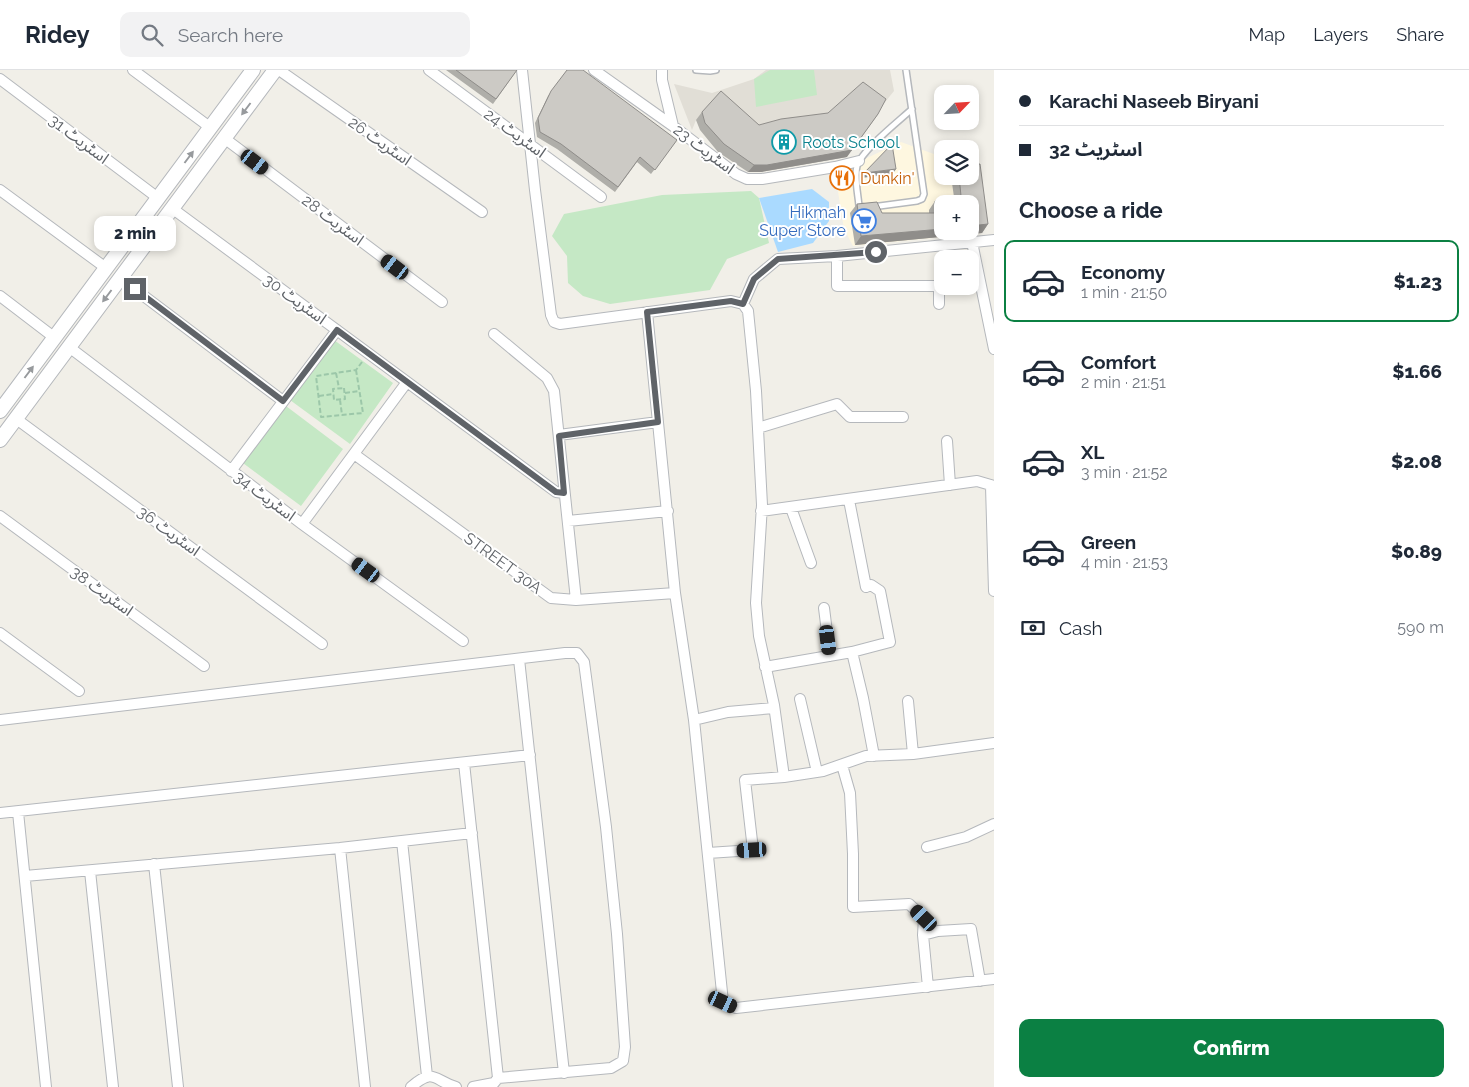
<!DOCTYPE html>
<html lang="en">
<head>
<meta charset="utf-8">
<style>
	:root { --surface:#fff; --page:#f2f2f3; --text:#1f2937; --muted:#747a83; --line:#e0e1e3; --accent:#0b8043 }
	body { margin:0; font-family:Raleway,"Noto Sans Arabic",sans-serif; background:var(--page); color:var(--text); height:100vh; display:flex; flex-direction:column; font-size:19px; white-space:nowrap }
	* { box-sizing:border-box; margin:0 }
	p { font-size:16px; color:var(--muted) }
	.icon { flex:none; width:28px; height:28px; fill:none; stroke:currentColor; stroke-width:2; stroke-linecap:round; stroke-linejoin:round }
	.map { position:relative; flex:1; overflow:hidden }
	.sheet { display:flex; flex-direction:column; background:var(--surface); width:475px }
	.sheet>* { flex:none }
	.hud { display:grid; align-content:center; height:110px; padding:0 25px; background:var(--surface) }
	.needle { width:32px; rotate:65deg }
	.tools { position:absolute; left:934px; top:15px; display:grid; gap:10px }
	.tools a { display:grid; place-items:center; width:45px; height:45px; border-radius:10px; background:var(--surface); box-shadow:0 2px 8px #0003; font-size:25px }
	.end { position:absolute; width:22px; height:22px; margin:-11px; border:6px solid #5f6368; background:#fff; box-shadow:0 0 0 2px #fff }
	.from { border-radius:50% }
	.bubble { position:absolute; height:35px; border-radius:10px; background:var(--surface); box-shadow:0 2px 8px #0003; font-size:16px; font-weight:800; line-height:35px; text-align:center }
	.car { position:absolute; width:15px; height:30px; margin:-15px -8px; border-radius:6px; box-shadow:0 0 4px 1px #0007; background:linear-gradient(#222 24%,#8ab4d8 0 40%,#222 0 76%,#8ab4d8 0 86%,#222 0) }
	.hud b { display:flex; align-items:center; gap:18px; height:48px; font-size:19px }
	.hud b+b { border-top:1px solid var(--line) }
	.hud i { width:12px; height:12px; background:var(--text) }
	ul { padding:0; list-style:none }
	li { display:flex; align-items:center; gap:15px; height:82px; margin:0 10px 8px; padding:0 15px; border:2px solid transparent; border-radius:10px }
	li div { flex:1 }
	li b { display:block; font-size:19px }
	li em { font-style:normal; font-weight:800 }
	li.active { border-color:var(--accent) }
	li>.icon { width:45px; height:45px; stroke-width:1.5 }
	h2 { padding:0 25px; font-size:22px; line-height:60px }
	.pay { display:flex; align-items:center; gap:12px; height:55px; padding:0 25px; font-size:19px }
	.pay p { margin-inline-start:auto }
	.button { display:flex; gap:10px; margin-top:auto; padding:10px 25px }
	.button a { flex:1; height:58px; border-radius:10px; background:var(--accent); color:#fff; font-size:20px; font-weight:800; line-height:58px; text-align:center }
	header { display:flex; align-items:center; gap:30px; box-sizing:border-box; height:70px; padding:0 25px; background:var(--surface); border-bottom:1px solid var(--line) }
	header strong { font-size:24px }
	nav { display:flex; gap:28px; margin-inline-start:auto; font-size:18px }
	.search { width:350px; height:45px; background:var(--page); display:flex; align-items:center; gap:12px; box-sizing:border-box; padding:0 18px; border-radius:10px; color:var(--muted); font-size:19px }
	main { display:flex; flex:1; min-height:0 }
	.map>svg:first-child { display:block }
	.commercial { fill:#fef7e0; fill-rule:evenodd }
	.education { fill:#e1ded6 }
	.green { fill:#c5e8c5 }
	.water { fill:#aadaff }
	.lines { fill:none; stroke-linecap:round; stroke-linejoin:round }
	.service-casing { stroke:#b5b8bc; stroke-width:8 }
	.minor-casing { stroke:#b5b8bc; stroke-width:12 }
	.tertiary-casing { stroke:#b5b8bc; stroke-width:16 }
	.path { stroke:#9cc7a9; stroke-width:2; stroke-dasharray:5 2.5; stroke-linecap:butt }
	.service { stroke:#fff; stroke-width:5 }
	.minor { stroke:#fff; stroke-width:10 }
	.tertiary { stroke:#fff; stroke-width:14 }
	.wall { fill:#afaea9 }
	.shaded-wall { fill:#8f8d8a }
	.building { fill:#cccac5; stroke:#8f8d8a }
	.oneway { fill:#979a9d }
	.route { stroke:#5f6368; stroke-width:6 }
	.labels { text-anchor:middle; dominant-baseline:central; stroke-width:4; stroke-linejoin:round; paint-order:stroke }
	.street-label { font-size:16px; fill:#5f6368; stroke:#fff }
	.culture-label { font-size:16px; fill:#0d838f; stroke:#fff; text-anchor:start }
	.food-label { font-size:16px; fill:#c56008; stroke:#fff; text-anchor:start }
	.shop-label { font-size:16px; fill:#366cbe; stroke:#fff; text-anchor:end }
</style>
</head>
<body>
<header>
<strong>Ridey</strong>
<div class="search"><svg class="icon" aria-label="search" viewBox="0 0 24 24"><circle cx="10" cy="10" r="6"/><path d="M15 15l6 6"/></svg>Search here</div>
<nav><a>Map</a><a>Layers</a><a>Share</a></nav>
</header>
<main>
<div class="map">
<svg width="994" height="1017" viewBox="0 0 994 1017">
	<rect width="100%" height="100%" fill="#f1efe8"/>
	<path class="commercial" d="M901,72l41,15v19h28v-14l9,1 3,70 -129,13 -9,-17 -9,-56zM942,134h28v27h-28z"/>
	<path class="education" d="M766,0h124l4,21 -13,16 -58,13 -70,12 -57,-12 -4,10 -18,-46 38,9 42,-14z"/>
	<path class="green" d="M770,0h44l3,25 -61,12 -2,-28z
		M751,121l8,7 10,45 -42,16 -17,31 -100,14 -27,-8 -15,-13 -1,-27 -15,-20 12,-22 98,-19z
		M334,270l59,43 -43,61 -60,-44z
		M286,336l57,43 -42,57 -58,-43z"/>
	<path class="water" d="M812,119l17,13v19l-16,22 -35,9 -19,-54z"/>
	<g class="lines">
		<g class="service-casing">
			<path id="service" d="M696,0l14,1 6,-1
				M864,137l-5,-1c-1,-12 -5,-29 -2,-40 5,-16 42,-45 55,-57
				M872,137l45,-6 5,-2 2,-5 -18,-124"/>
		</g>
		<g class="minor-casing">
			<path id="minor" d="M133,0l78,58
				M279,0l203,142
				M429,0l172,127
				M522,0l13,120 16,125 3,7 6,2 171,-23 12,3 5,7 8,80 6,114 -6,98 3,33 15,69 10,72 39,-6 43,-15 47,-2 81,-11
				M594,0l79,56 63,48 11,5h15l73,-12 24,-6
				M662,0v10l11,46
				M0,9l158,119
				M224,68l218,164
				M0,120l106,78
				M173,139l383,283 8,1
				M972,172l22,107
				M837,186v30h102v18
				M120,208l163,123
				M0,226l55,42
				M743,234l11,-25 24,-20 59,-3 157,-16
				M647,242l28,281 19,127 34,-8 46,-4
				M494,264l53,44 7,13 22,209
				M69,277l233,177 161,117
				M15,348l307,226
				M758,358l79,-24 13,13h53
				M559,365l99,-13
				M947,371l3,44
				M354,384l197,144 25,2 99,-7
				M231,401l106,-141
				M991,416l3,105
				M849,430l17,87 5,-2 9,6 10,51 -38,10
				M791,438l20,55
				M761,441l216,-30 17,5
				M0,446l204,150
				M568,451l100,-10
				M302,454l105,-142
				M824,538l6,48
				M0,563l79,58
				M519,589l45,414
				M765,597l87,-15 11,46 11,58
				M800,629l17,73
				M908,631l5,53
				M0,650l565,-67h12l7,9 22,165 11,107 8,113 -2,14 -12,7 -113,10 -4,5 -21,4
				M694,650l29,282 13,6 258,-29
				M464,693l34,315
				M842,695l8,28 3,61v53l56,-3 15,14 -1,17 15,-4 33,-2 9,52
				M18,742l28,275
				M0,743l530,-58
				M402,771l25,235
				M927,777l39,-10 28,-13
				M340,778l25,239
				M708,783l45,-3 -8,-70 39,-3
				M154,794l24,223
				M90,801l23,216
				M25,806l315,-28 132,-15
				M923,865l5,52
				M411,1017c23,-20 22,-7 45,0"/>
		</g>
		<g class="tertiary-casing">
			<path id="tertiary" d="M0,341l253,-341
				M0,370l275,-370"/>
		</g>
		<path class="path" d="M356,300l7,43 -42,4 -5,-41 40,-6 6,-8
			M336,303l3,15
			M344,318l1,11 -11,1 -1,-11z
			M345,323l14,-2
			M319,326l15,-2
			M340,330l2,15"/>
		<use href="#service" class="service"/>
		<use href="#minor" class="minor"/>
		<use href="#tertiary" class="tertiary"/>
	</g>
	<path class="wall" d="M446,0h71l-24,34z
		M567,0l110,70 -26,34 -14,-12 -22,30 -58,-43 -20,-12 -2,-14 13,-27z
		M702,42l57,13 88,32 -86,15h-13l-30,-20 -18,-22 -4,-10z
		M951,106h19l18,48 -6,9 -127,12 -5,-32 7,-9 25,9h47v-3l6,-9 19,-4z"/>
	<path class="shaded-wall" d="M878,44l-31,43 -86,15h-13l6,-7z
		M896,99l-3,5 -32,4 3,-5z
		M988,154l-6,9 -127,12 6,-9 81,-7v2h28v-5z"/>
	<path class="building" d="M456,0h61l-21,29z
		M567,0h16l94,70 -22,30 -15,-13 -22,30 -57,-43 -21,-12 -2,-14 13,-27z
		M863,12l23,17 -8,15 -26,36 -85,15h-13l-30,-21 -19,-21 -3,-11 19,-21 38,34 22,-6 47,-6z
		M892,74l4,25 -32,4z
		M980,94l8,60 -18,2v-22h-28v25l-81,7 -4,-32 20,-2 5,11h55l-2,-12 26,-5 -2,-20h11v-11z"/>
	<defs><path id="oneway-solid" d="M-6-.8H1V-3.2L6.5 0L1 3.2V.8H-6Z" transform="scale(1.25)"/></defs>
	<g class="oneway">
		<use href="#oneway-solid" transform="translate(246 39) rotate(127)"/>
		<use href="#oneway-solid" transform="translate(189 87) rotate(-53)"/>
		<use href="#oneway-solid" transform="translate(107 226) rotate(127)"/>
		<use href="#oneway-solid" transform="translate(29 302) rotate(-53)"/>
	</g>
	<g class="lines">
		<path class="route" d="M135,219l148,112 54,-71 219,162 8,1 -5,-57 99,-14 -11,-110 84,-11 12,3 11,-25 24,-20 98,-7"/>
	</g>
	<defs>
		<g id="building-ring" transform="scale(1.25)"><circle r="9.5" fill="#fff" stroke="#0f9aa8" stroke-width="1.5"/><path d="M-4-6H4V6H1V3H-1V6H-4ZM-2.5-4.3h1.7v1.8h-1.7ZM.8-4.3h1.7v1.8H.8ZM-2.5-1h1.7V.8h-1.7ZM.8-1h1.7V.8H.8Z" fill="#0f9aa8"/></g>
		<g id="restaurant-ring" transform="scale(1.25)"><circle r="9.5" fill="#fff" stroke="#e8710a" stroke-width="1.5"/><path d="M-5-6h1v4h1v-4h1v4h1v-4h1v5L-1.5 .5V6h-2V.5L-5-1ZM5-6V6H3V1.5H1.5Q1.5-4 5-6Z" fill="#e8710a"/></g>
		<g id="supermarket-ring" transform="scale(1.25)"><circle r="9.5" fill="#fff" stroke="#3f7fe0" stroke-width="1.5"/><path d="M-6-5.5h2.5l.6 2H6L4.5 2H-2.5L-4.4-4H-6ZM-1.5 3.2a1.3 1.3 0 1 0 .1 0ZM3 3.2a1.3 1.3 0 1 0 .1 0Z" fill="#3f7fe0"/></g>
	</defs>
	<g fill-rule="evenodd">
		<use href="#building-ring" x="784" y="72"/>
		<use href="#restaurant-ring" x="842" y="108"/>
		<use href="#supermarket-ring" x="864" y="151"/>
	</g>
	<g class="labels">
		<g class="street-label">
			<text transform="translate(515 63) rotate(36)">اسٹریٹ 24</text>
			<text transform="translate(79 69) rotate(37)">اسٹریٹ 31</text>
			<text transform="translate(380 71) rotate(35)">اسٹریٹ 26</text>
			<text transform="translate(704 79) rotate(37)">اسٹریٹ 23</text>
			<text transform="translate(333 150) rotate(37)">اسٹریٹ 28</text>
			<text transform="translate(295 229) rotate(36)">اسٹریٹ 30</text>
			<text transform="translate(265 426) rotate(37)">اسٹریٹ 34</text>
			<text transform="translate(169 461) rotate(36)">اسٹریٹ 36</text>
			<text transform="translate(503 493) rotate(36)">STREET 30A</text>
			<text transform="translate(102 521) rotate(36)">اسٹریٹ 38</text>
		</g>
		<g class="culture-label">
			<text x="802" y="72">Roots School</text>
		</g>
		<g class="food-label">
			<text x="860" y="108">Dunkin'</text>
		</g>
		<g class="shop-label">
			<text x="846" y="142">Hikmah<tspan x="846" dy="18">Super Store</tspan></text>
		</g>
	</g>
</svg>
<div class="tools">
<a><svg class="needle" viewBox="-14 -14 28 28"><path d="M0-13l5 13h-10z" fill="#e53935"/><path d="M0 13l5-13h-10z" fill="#747a83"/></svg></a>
<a><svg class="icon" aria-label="layers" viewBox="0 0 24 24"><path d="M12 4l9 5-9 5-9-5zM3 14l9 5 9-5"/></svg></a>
<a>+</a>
<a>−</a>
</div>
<i class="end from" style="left:876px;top:182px"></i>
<i class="end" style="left:135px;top:219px"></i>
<div class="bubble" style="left:94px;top:146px;width:82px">2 min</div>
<i class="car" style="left:255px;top:92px;rotate:127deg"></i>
<i class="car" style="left:395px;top:197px;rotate:307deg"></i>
<i class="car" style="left:366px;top:500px;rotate:306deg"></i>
<i class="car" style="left:828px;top:570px;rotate:173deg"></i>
<i class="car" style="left:752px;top:780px;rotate:267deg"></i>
<i class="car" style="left:924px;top:848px;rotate:314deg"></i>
<i class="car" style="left:723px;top:932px;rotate:115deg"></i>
</div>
<section class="sheet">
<div class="hud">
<b><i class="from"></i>Karachi Naseeb Biryani</b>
<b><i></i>اسٹریٹ 32</b>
</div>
<h2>Choose a ride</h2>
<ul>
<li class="active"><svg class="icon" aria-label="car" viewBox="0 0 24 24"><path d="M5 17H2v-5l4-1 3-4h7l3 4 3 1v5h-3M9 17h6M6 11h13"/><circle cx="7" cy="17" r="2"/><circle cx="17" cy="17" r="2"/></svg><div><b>Economy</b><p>1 min · 21:50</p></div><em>$1.23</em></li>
<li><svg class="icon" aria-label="car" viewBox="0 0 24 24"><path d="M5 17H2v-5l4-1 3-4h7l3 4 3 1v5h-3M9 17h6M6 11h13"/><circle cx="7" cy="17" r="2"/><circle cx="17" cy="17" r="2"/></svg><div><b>Comfort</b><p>2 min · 21:51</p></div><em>$1.66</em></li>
<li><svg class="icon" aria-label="car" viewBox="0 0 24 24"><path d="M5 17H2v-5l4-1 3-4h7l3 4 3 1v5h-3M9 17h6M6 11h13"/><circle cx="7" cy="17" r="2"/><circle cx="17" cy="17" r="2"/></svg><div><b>XL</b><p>3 min · 21:52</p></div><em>$2.08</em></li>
<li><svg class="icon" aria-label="car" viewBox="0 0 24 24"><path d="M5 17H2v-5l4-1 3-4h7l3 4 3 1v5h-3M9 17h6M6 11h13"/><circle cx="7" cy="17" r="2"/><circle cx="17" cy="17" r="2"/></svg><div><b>Green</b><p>4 min · 21:53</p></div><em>$0.89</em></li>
</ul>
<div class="pay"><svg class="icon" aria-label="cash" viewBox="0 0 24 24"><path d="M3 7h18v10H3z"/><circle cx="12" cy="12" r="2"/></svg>Cash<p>590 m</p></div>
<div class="button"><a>Confirm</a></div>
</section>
</main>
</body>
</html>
